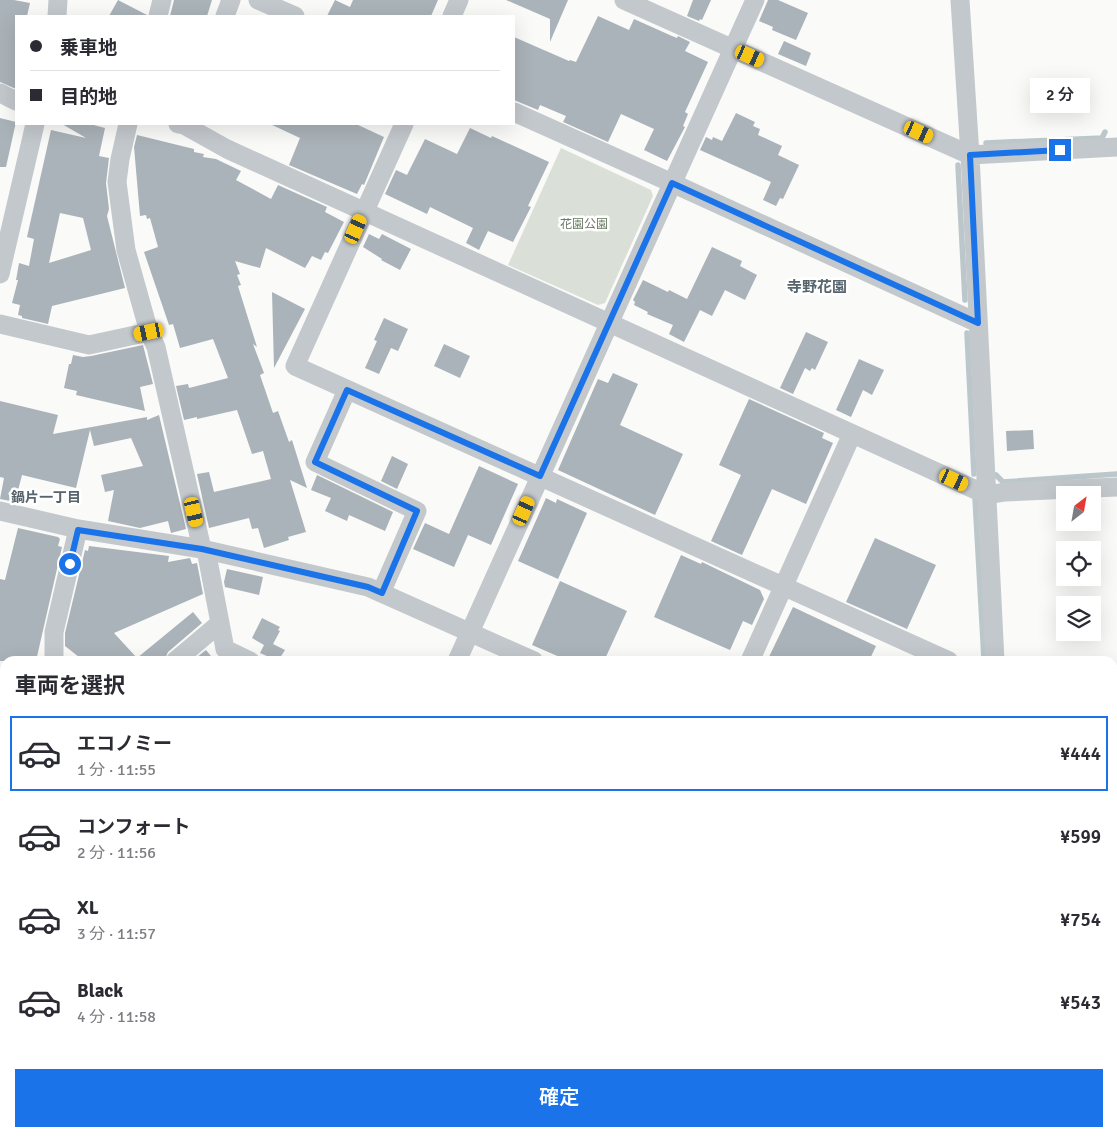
<!DOCTYPE html>
<html lang="ja">
<head>
<meta charset="utf-8">
<style>
	:root { --surface:#fff; --page:#f2f2f3; --text:#2b2b33; --muted:#7c7c81; --line:#e1e1e2; --accent:#1a73e8 }
	body { margin:0; font-family:Signika,"Noto Sans JP",sans-serif; background:var(--page); color:var(--text); height:100vh; display:flex; flex-direction:column; font-size:19px; white-space:nowrap }
	* { box-sizing:border-box; margin:0 }
	p { font-size:16px; color:var(--muted) }
	.icon { flex:none; width:28px; height:28px; fill:none; stroke:currentColor; stroke-width:2; stroke-linecap:round; stroke-linejoin:round }
	.map { position:relative; flex:1; overflow:hidden }
	.panel { position:absolute; left:0px; top:656px; width:1118px; height:481px; display:flex; flex-direction:column; background:var(--surface); border-radius:15px 15px 0 0; box-shadow:0 5px 20px #0002 }
	.panel>* { flex:none }
	.banner { position:absolute; left:15px; top:15px; width:500px; height:110px; border-radius:0px; box-shadow:0 5px 20px #0002; display:grid; align-content:center; height:110px; padding:0 15px; background:var(--surface) }
	.needle { width:32px; rotate:31deg }
	.fabs { position:absolute; left:1056px; top:486px; display:grid; gap:10px }
	.fabs a { display:grid; place-items:center; width:45px; height:45px; border-radius:0px; background:var(--surface); box-shadow:0 5px 20px #0002; font-size:25px }
	.end { position:absolute; width:22px; height:22px; margin:-11px; border:6px solid #1a73e8; background:#fff; box-shadow:0 0 0 2px #fff }
	.from { border-radius:50% }
	.bubble { position:absolute; height:35px; border-radius:0px; background:var(--surface); box-shadow:0 5px 20px #0002; font-size:16px; font-weight:600; line-height:35px; text-align:center }
	.car { position:absolute; width:15px; height:30px; margin:-15px -8px; border-radius:6px; box-shadow:0 0 4px 1px #0007; background:linear-gradient(#f5c518 24%,#345 0 40%,#f5c518 0 76%,#345 0 86%,#f5c518 0) }
	.banner b { display:flex; align-items:center; gap:18px; height:48px; font-size:19px }
	.banner b+b { border-top:1px solid var(--line) }
	.banner i { width:12px; height:12px; background:var(--text) }
	ul { padding:0; list-style:none }
	li { display:flex; align-items:center; gap:15px; height:75px; margin:0 10px 8px; padding:0 5px; border:2px solid transparent; border-radius:0px }
	li div { flex:1 }
	li b { display:block; font-size:19px }
	li em { font-style:normal; font-weight:600 }
	li.on { border-color:var(--accent) }
	li>.icon { width:45px; height:45px; stroke-width:1.5 }
	h2 { padding:0 15px; font-size:22px; line-height:60px }
	.cta { display:flex; gap:10px; margin-top:auto; padding:10px 15px }
	.cta a { flex:1; height:58px; border-radius:0px; background:var(--accent); color:#fff; font-size:20px; font-weight:600; line-height:58px; text-align:center }
	.map>svg:first-child { display:block }
	.green { fill:#dadfd7 }
	.lines { fill:none; stroke-linecap:round; stroke-linejoin:round }
	.stream { stroke:#bbc7cb; stroke-width:5.5 }
	.building { fill:#aab3b9; fill-rule:evenodd }
	.minor { stroke:#c3c8cc; stroke-width:19 }
	.route { stroke:#1a73e8; stroke-width:6 }
	.labels { text-anchor:middle; dominant-baseline:central; stroke-width:5; stroke-linejoin:round; paint-order:stroke }
	.park-label { font-size:12px; fill:#687a64; stroke:#fff }
	.neighbourhood-label { font-size:14px; font-weight:bold; fill:#57646e; stroke:#fff }
	.quarter-label { font-size:15px; font-weight:bold; fill:#57646e; stroke:#fff }
</style>
</head>
<body>
<div class="map">
<svg width="1117" height="1137" viewBox="0 0 1117 1137">
	<rect width="100%" height="100%" fill="#fafaf8"/>
	<path class="green" d="M561,148l90,42 2,6 -48,107 -7,2 -90,-40z"/>
	<g class="lines">
		<path class="stream" d="M986,143l116,-5 3,-6
			M958,165l7,135
			M967,333l7,141
			M996,475l7,7 114,-8
			M975,498l9,161 -3,2
			M911,1132l2,1
			M1007,1135v2
			M928,1136l5,1"/>
	</g>
	<path class="building" d="M0,0h14l16,3 -3,13h-11v73l-16,-7z
		M118,0l29,15v1h-38z
		M174,0h38l-5,16h-37z
		M335,0l15,7 3,-7h85l-7,16h-104z
		M506,0h62l-18,42v-23z
		M693,0h18l-9,20 -2,-1 -1,2 -12,-5z
		M768,0h10l30,13 -12,27 -24,-10 1,-3 -14,-6z
		M598,16l31,14 5,-11 38,17 5,2 1,-2 12,6 -5,9 23,11 -23,50 3,2 -5,12 2,1 -18,34 -23,-11 10,-21 -33,-15 -13,28 -45,-20 3,-6 -26,-11 -2,5 -24,-10v-63l55,24 1,-1 6,2z
		M784,41l27,12 -5,13 -28,-12z
		M736,113l19,9 -2,4 7,3 -2,6 24,11 -4,9 21,10 -16,34 -3,-1 -4,8 -13,-6 8,-18 -71,-32 6,-13 6,3 1,-3 9,4z
		M0,118l16,4 -10,45h-6z
		M62,124h28l15,4 -6,28 10,2 -3,25 3,26 -2,7 18,72 -73,18 -4,18 -26,-6v-2l-4,-1 2,-10 -8,-2 6,-23h-2l3,-17 10,3 5,-27 -7,-2 24,-107 35,8zM60,213l23,5 8,32 -42,13z
		M270,124h86l28,13 -20,48 -2,-1 -5,10 -68,-29 11,-27z
		M470,128l21,10 1,-2 57,26 -21,44 3,1 -18,35 -25,-11 -9,19 -13,-7 7,-15 -43,-21 -3,7 -42,-20 11,-24 11,5 18,-36 32,15z
		M137,135l57,14v3l10,2 -1,3 13,2 25,12 -5,9 35,19 7,-14 49,22 -2,5 19,10 -16,31 -3,-1 -4,8 -9,-4 -7,12 -39,-20 -6,20 -25,-7 5,13 -3,1 4,10 -3,1 19,61 -4,-3 11,29 -4,2 13,38 5,-2 11,31 3,-2 15,48 -17,-8 16,52 -18,5 1,3 -25,8 -6,-20 -6,1 -3,-11 -40,10 -12,-54 12,-2 5,20 57,-13 -8,-28 -11,3 -15,-44 -40,9v-2l-13,3 -8,-34 12,-2 1,4 39,-10 -15,-39 -33,9 -7,-24 -4,1 -25,-73 14,-5 -8,-29 -3,1 -1,-4 -6,1 -6,-69z
		M369,234l10,5 3,-5 29,15 -11,21 -19,-10 1,-1 -19,-12z
		M712,247l30,14 -2,5 17,9 -12,25 -20,-10 -13,26 -12,-6 -16,32 -15,-8 4,-9 -26,-11 1,-2 -14,-7 1,-3 -2,-2 10,-20 25,12 1,-2 18,9z
		M272,292l33,17 -31,59z
		M384,318l24,11 -10,22 -7,-3 -12,26 -14,-6 12,-27 -3,-1z
		M806,332l22,10 -13,28 -3,-2 -2,3 -5,-3 -12,26 -13,-6z
		M444,344l26,12 -10,22 -26,-12z
		M143,345l10,39 -13,3 5,24 -69,-16 1,-4 -13,-3 5,-24h2l2,-9 10,2 8,-1z
		M859,359l25,11 -12,25 -9,-5 -12,27 -15,-7z
		M613,373l25,11 -18,41 63,29 -28,61 -97,-45 40,-91 10,4z
		M749,399l75,34 -2,5 11,5 -27,61 -34,-15 -30,66 -31,-14 30,-66 -22,-10z
		M0,401l58,14 -5,19 94,-17v3l12,-5 27,114 -15,4 -3,-12 -28,7 -32,-7 6,-31 -9,2 -4,-17 42,-9 -12,-28 -37,8 -4,-16 -14,58 -54,-13 -7,27 -15,-3 4,-21 -4,-1z
		M1033,430l1,19 -27,2 -1,-20z
		M392,456l16,8 -11,25 -16,-8z
		M479,466l39,18 -27,61 -23,-10 -14,32 -41,-18 12,-26 24,11z
		M317,475l76,37 -8,19 -36,-16 -2,6 -22,-10 6,-13 -20,-8z
		M546,498l10,5 1,-4 30,14 -29,66 -40,-18z
		M18,528l40,9 2,2 -2,7 4,1 -26,114h-36v-82l5,1z
		M875,538l61,27 -29,64 -61,-27z
		M89,546l80,10 -1,6 22,-4 2,6 5,-1 6,31 -89,39 23,25 56,-46 9,11 -34,29 -4,9h-80l-19,-15v-13l20,-83 3,1z
		M681,555l20,9 1,-2 58,28 4,9 -12,26 -9,-4 -13,29 -76,-33z
		M227,569l36,8 -4,18 -34,-8 -1,-5z
		M560,581l67,30 -23,50h-35l-37,-16z
		M793,607l83,39 -7,15h-102z
		M262,618l18,9 -2,3 2,1 -7,13 12,6 -7,11 -18,-8 4,-8 -12,-7z
		M206,650l9,11h-23z"/>
	<g class="lines">
		<path class="minor" d="M258,0l37,16
			M624,0l346,155 147,-8
			M960,0l10,155 25,506
			M57,16l1,-16
			M158,16l4,-16
			M225,16l6,-16
			M452,16l7,-16
			M0,93l16,8
			M514,112l158,71 306,140
			M128,124l-8,35 -3,23 9,68 23,82 7,15 46,202
			M178,124l6,1 43,24 760,346 18,-3 112,-5
			M404,124l-109,242 654,295
			M0,274l35,-150
			M0,324l89,21 60,-13
			M347,390l-32,72 102,49 -36,82
			M0,511l78,18 124,20 166,38 166,74
			M206,550l19,99 25,12
			M54,661v-29l24,-103
			M175,661l44,-37
			M457,661l298,-661
			M750,661l102,-227
			M0,742l5,2
			M1112,868h5
			M0,871l5,-11
			M0,1067l5,2
			M181,1132l12,5
			M419,1132l7,5
			M851,1132l22,5
			M1017,1132v5
			M37,1137l2,-5
			M275,1137l1,-5
			M627,1137l3,-5"/>
	</g>
	<g class="lines">
		<path class="route" d="M70,564l8,-34 124,19 166,38 14,6 35,-82 -102,-49 32,-72 193,86 132,-293 306,140 -8,-168 90,-5"/>
	</g>
	<g class="labels">
		<g class="park-label">
			<text x="584" y="224">花園公園</text>
		</g>
		<g class="neighbourhood-label">
			<text x="46" y="497">鍋片一丁目</text>
		</g>
		<g class="quarter-label">
			<text x="817" y="287">寺野花園</text>
		</g>
	</g>
</svg>
<div class="fabs">
<a><svg class="needle" viewBox="-14 -14 28 28"><path d="M0-13l5 13h-10z" fill="#e53935"/><path d="M0 13l5-13h-10z" fill="#7c7c81"/></svg></a>
<a><svg class="icon" aria-label="locate" viewBox="0 0 24 24"><circle cx="12" cy="12" r="6"/><path d="M12 2v4M12 18v4M2 12h4M18 12h4"/></svg></a>
<a><svg class="icon" aria-label="layers" viewBox="0 0 24 24"><path d="M12 4l9 5-9 5-9-5zM3 14l9 5 9-5"/></svg></a>
</div>
<i class="end from" style="left:70px;top:564px"></i>
<i class="end" style="left:1060px;top:150px"></i>
<div class="bubble" style="left:1030px;top:78px;width:60px">2 分</div>
<i class="car" style="left:750px;top:56px;rotate:114deg"></i>
<i class="car" style="left:919px;top:132px;rotate:114deg"></i>
<i class="car" style="left:356px;top:229px;rotate:24deg"></i>
<i class="car" style="left:149px;top:332px;rotate:258deg"></i>
<i class="car" style="left:954px;top:480px;rotate:115deg"></i>
<i class="car" style="left:524px;top:511px;rotate:24deg"></i>
<i class="car" style="left:194px;top:512px;rotate:167deg"></i>
<div class="banner">
<b><i class="from"></i>乗車地</b>
<b><i></i>目的地</b>
</div>
<section class="panel">
<h2>車両を選択</h2>
<ul>
<li class="on"><svg class="icon" aria-label="car" viewBox="0 0 24 24"><path d="M5 17H2v-5l4-1 3-4h7l3 4 3 1v5h-3M9 17h6M6 11h13"/><circle cx="7" cy="17" r="2"/><circle cx="17" cy="17" r="2"/></svg><div><b>エコノミー</b><p>1 分 · 11:55</p></div><em>¥444</em></li>
<li><svg class="icon" aria-label="car" viewBox="0 0 24 24"><path d="M5 17H2v-5l4-1 3-4h7l3 4 3 1v5h-3M9 17h6M6 11h13"/><circle cx="7" cy="17" r="2"/><circle cx="17" cy="17" r="2"/></svg><div><b>コンフォート</b><p>2 分 · 11:56</p></div><em>¥599</em></li>
<li><svg class="icon" aria-label="car" viewBox="0 0 24 24"><path d="M5 17H2v-5l4-1 3-4h7l3 4 3 1v5h-3M9 17h6M6 11h13"/><circle cx="7" cy="17" r="2"/><circle cx="17" cy="17" r="2"/></svg><div><b>XL</b><p>3 分 · 11:57</p></div><em>¥754</em></li>
<li><svg class="icon" aria-label="car" viewBox="0 0 24 24"><path d="M5 17H2v-5l4-1 3-4h7l3 4 3 1v5h-3M9 17h6M6 11h13"/><circle cx="7" cy="17" r="2"/><circle cx="17" cy="17" r="2"/></svg><div><b>Black</b><p>4 分 · 11:58</p></div><em>¥543</em></li>
</ul>
<div class="cta"><a>確定</a></div>
</section>
</div>
</body>
</html>
